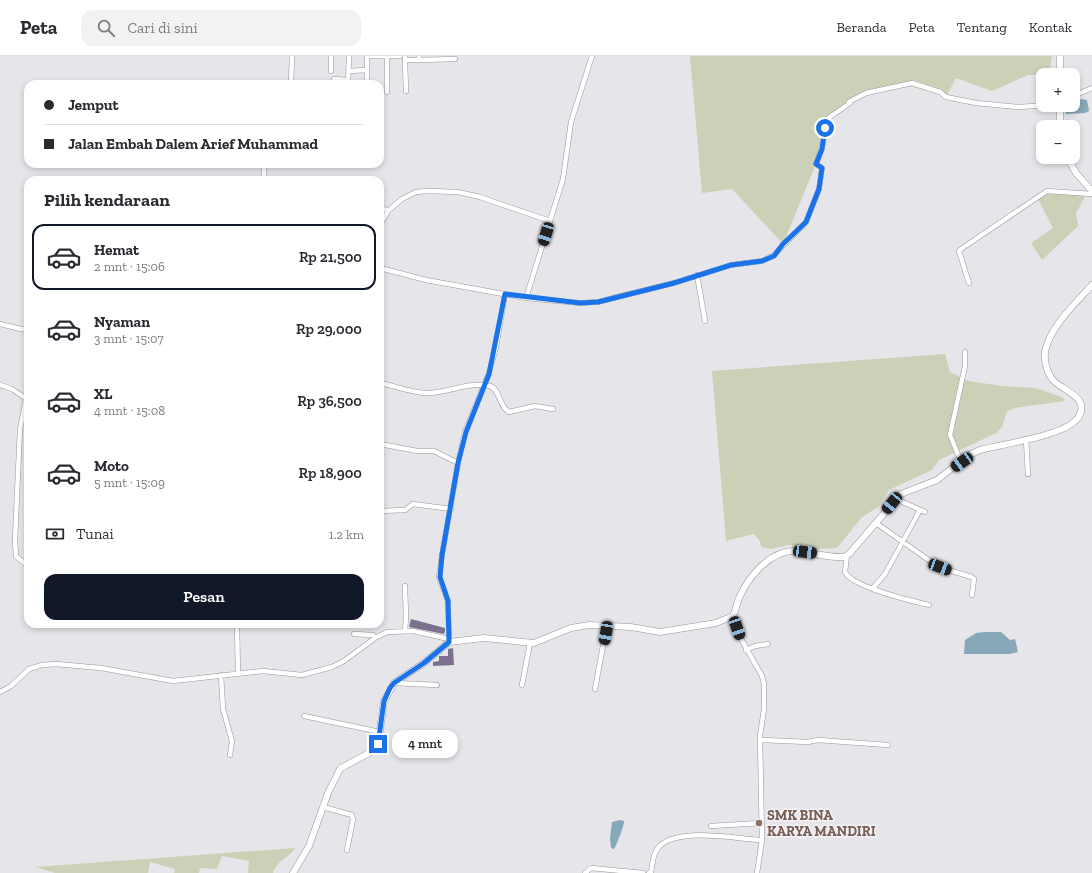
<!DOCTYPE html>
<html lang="id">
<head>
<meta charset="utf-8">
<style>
	:root { --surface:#fff; --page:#f2f2f3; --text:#2b2b33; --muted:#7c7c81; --line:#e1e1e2; --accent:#111827 }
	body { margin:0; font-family:"Zilla Slab",serif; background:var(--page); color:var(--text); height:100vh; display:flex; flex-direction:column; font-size:15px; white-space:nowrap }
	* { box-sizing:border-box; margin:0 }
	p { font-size:13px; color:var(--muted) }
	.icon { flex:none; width:22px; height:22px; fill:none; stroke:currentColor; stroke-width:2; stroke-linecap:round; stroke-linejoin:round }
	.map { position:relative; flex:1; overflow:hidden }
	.drawer { position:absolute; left:24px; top:120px; width:360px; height:452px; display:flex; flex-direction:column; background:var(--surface); border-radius:12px; box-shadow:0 2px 6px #0003 }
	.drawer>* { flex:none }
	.hud { position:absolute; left:24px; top:24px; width:360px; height:88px; border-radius:12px; box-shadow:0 2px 6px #0003; display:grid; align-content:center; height:88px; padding:0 20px; background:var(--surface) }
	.fabs { position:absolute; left:1036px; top:12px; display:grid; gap:8px }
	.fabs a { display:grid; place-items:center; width:44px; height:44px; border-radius:8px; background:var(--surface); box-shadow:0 2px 6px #0003; font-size:20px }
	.end { position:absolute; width:18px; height:18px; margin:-9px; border:5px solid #1a73e8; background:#fff; box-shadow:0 0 0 2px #fff }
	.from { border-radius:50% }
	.bubble { position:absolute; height:28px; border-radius:12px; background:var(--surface); box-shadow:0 2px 6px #0003; font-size:13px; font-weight:600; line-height:28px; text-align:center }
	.car { position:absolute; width:12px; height:24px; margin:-12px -6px; border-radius:5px; box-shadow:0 0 3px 1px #0007; background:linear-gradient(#222 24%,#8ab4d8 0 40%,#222 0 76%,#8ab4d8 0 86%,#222 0) }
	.hud b { display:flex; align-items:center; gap:14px; height:38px; font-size:15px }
	.hud b+b { border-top:1px solid var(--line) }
	.hud i { width:10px; height:10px; background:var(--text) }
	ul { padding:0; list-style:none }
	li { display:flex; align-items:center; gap:12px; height:66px; margin:0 8px 6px; padding:0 12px; border:2px solid transparent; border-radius:12px }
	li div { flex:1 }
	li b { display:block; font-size:15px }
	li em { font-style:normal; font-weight:600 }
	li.on { border-color:var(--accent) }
	li>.icon { width:36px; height:36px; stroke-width:1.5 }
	h2 { padding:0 20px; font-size:18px; line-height:48px }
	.pay { display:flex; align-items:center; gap:10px; height:44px; padding:0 20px; font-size:15px }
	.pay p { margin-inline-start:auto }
	.button { display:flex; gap:8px; margin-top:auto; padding:8px 20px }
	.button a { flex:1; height:46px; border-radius:12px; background:var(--accent); color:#fff; font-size:16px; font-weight:600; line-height:46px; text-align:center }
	header { display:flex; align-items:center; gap:24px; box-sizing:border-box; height:56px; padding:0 20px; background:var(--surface); border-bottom:1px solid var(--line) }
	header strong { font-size:19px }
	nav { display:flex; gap:22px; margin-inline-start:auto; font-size:14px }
	.search { width:280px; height:36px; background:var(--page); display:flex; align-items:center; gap:10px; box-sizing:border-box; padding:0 14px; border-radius:12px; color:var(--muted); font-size:15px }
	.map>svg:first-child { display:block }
	.green { fill:#cad1b6 }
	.water { fill:#87a8b8 }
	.building { fill:#7c718c }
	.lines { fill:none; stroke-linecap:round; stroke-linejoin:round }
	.minor-casing { stroke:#97959a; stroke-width:5.5 }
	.tertiary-casing { stroke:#97959a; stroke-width:7 }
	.minor { stroke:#fff; stroke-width:4.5 }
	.tertiary { stroke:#fff; stroke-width:6 }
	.route { stroke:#1a73e8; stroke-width:5 }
	.education-dot { fill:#8d6e63; stroke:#f3f2f7; stroke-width:1.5 }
	.labels { text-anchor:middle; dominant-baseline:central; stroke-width:3; stroke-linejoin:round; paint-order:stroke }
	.education-label { font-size:14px; font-weight:bold; fill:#785e54; stroke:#f3f2f7; text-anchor:start }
</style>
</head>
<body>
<header>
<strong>Peta</strong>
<div class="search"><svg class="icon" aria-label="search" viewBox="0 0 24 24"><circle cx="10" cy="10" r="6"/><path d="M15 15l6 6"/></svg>Cari di sini</div>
<nav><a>Beranda</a><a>Peta</a><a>Tentang</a><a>Kontak</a></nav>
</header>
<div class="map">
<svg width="1092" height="817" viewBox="0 0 1092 817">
	<rect width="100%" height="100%" fill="#e6e5ea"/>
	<path class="green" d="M690,0h362l-3,19h-21l-36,16 -36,-13 -10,19 -43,-13 -37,9 -42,28 -8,43 -33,80 -51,-55 -30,4z
		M1047,137l39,2 -10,18 2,13 -36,34 -11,-17 22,-15 -15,-29z
		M945,298l5,18 18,9 34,5 33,2 27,9 3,4 -50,7 -8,3 -5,16 -6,6 -57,27 -7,10 -43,20 -11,17 -16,10 -25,31 -21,1 -28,-4 -17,4 -10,-2 -1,-6 -6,-7 -28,7 -14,-170z
		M295,792c-6,10 -19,13 -22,25h-25l1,-12 -27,-5 -5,13 -17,-1 -1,5h-25l1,-4 -25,-7 -2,11h-93l-20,-6z"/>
	<path class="water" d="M1081,43l6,1 2,11 -4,2 -19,1 -1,-8 8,-1z
		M985,576h16l9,8 5,-1 3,13 -8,2h-46l1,-14 11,-7z
		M620,764l4,1c1,2 -8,26 -10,28l-3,-1 -1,-10 2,-16z"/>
	<path class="building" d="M411,563l34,9v3l-1,3 -35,-7z
		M453,592l1,17 -21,1v-4l6,-1v-5h9v-7z"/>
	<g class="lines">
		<g class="minor-casing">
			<path id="minor" d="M367,0h33
				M387,0v36
				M405,0v4h14
				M419,0v4l36,-1
				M405,4l1,31
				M331,15v-15
				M349,15l18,-1
				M334,23l14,1
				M291,28l1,-28
				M348,28l1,-28
				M367,28v-28
				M1073,40l19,-8
				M264,108v16
				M380,153l9,1
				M380,168l9,-14 13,-11 14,-7 11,-1 31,1 22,5 70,24
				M380,212l46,12 100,18 54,5 18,-1 19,-5 57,-14 57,-18 31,-4 12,-6 32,-33 13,-33 3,-21 -6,-4c5,-13 11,-29 8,-43l26,-18 -1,-1 17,-9 46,-10 28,9 6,5 30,6 43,4 31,-2
				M697,219l8,46
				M969,227l-10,-32 2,-2 86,-58 45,3
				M526,242l37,-119 8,-57 21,-66
				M0,268l21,5h7
				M380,327c16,3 32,10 48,10 19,0 43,-12 62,-7 10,3 9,21 19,26l26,-6 18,3
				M0,329l12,4 16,11
				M26,343l-6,30 -5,111 1,16 8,7 4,1
				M1026,383l2,35
				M380,388l37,7h17l24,12
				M961,406l-11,-27 15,-69v-14
				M896,443l29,13
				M380,455l25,-1 8,-6 38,5
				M876,467l57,40 15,7 24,7 2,2 -2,16
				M847,499l-2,17c7,15 67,29 84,33
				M873,532l12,-14 35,-64
				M733,560l8,23 21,37 2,8v25l-4,27 2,104 -5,33
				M237,568l1,50
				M405,575l1,-14 -1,-31
				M354,578l19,1 2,3
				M449,584l-1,-39 -9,-24 3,-22 16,-92 7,-31 24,-59 7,-26 9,-53
				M746,594l9,-4 13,-2
				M221,619l2,34 9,32 -2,14
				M394,627l43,2
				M522,629l8,-42
				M595,633l12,-65
				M0,636l11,-6 18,-17 13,-4 14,-1 45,4 72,13 90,-10 39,4 30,-8 12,-6 31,-23 12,-6 26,-1 36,8
				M304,660l76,16
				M760,684l48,2 10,-2 70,5
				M323,751l29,8 1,4 -6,31
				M711,770l50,-3
				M585,817l6,-5 52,5
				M649,817l2,-1c2,-8 1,-17 7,-24 17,-22 78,-9 104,-8"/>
		</g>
		<g class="tertiary-casing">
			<path id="tertiary" d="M1060,19v-19
				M1060,49v22
				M1067,101l9,16 16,18
				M293,817l16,-27 19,-53 11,-22 2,-3 30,-16 7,-8 6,-43 10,-18 30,-20 25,-21 35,-4 50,5 37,-15 18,-3 42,2 29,5 56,-9 17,-7c3,-6 4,-14 7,-20 9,-20 31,-46 55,-45 16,1 33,7 49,6l5,-3 52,-60 36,-14 32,-25 11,-5c22,-6 85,-14 98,-32 14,-21 -17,-28 -25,-38 -6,-7 -9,-19 -8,-28 5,-26 31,-49 47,-67"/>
		</g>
		<use href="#minor" class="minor"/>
		<use href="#tertiary" class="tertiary"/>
	</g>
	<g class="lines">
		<path class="route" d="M378,688l6,-43 6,-13 4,-5 30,-20 25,-21 -1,-41 -8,-24 2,-22 16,-92 8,-31 23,-58 16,-80 75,9 18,-1 76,-19 57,-18 31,-4 12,-5 9,-12 23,-22 13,-33 3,-21 -6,-4 6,-15 3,-21"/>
	</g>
	<circle class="education-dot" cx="759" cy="767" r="4"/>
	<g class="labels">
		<g class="education-label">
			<text x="767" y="759">SMK BINA<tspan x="767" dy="16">KARYA MANDIRI</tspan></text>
		</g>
	</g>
</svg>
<div class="fabs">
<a>+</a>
<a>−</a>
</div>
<i class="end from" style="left:825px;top:72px"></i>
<i class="end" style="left:378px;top:688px"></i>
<div class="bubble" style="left:392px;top:674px;width:66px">4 mnt</div>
<i class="car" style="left:546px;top:178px;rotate:197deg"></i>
<i class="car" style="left:962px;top:406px;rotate:235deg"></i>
<i class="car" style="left:892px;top:447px;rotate:219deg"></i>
<i class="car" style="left:805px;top:496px;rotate:97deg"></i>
<i class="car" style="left:940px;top:511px;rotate:111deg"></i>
<i class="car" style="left:737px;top:572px;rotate:161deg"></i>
<i class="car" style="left:606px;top:577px;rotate:190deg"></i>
<div class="hud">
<b><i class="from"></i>Jemput</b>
<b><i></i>Jalan Embah Dalem Arief Muhammad</b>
</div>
<section class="drawer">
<h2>Pilih kendaraan</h2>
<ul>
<li class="on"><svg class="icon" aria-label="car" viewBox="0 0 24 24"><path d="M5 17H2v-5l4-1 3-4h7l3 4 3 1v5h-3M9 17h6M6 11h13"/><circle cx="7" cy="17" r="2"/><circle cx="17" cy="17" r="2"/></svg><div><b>Hemat</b><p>2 mnt · 15:06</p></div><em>Rp 21,500</em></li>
<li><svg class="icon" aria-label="car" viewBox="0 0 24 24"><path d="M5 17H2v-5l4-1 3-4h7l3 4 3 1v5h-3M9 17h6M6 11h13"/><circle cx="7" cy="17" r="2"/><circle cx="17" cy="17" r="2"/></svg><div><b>Nyaman</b><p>3 mnt · 15:07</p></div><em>Rp 29,000</em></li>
<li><svg class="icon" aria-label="car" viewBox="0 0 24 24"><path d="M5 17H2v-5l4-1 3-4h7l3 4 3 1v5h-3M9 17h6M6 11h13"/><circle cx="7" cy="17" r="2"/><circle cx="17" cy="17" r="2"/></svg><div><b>XL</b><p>4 mnt · 15:08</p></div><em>Rp 36,500</em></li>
<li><svg class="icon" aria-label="car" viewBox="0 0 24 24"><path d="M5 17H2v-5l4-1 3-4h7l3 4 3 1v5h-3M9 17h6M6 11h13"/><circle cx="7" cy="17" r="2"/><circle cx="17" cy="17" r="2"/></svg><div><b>Moto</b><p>5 mnt · 15:09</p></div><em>Rp 18,900</em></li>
</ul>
<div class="pay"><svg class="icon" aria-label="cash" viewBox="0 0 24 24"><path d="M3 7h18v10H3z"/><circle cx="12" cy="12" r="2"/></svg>Tunai<p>1.2 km</p></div>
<div class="button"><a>Pesan</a></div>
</section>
</div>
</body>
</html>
